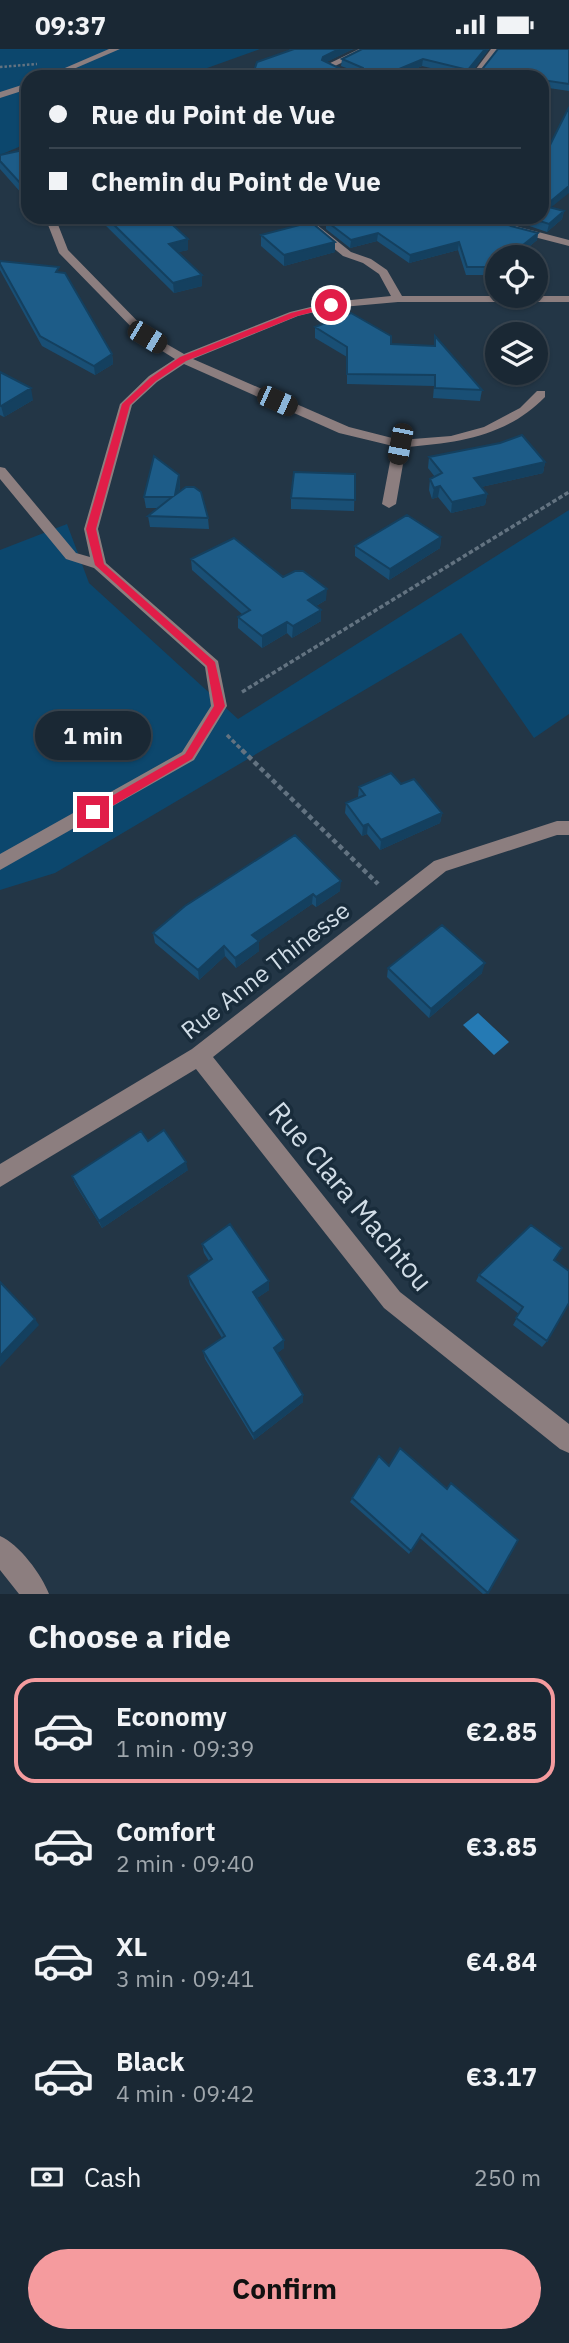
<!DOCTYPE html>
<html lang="en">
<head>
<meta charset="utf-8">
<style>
	:root { --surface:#1a2834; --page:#273440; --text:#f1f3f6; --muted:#9fa6ac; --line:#38444f; --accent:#f59b9e }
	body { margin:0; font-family:"IBM Plex Sans",sans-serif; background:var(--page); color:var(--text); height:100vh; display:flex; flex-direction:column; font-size:26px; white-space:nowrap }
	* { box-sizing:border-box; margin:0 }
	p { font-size:23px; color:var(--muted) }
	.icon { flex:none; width:38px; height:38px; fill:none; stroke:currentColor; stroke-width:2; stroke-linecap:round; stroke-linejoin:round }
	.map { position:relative; height:1545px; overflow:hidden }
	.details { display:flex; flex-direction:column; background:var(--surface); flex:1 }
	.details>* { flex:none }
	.hud { position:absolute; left:21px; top:21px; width:528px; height:154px; border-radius:21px; box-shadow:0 2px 5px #0004,0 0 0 2px var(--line); display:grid; align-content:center; height:154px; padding:0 28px; background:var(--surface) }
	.fabs { position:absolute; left:485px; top:196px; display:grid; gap:14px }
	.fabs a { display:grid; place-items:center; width:63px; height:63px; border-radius:50%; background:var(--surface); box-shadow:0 2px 5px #0004,0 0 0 2px var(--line); font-size:35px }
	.end { position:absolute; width:32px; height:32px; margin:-16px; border:9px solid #e11d48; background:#fff; box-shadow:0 0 0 4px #fff }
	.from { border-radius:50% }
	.bubble { position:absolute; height:49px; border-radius:24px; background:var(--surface); box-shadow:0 2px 5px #0004,0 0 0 2px var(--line); font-size:23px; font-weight:800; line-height:49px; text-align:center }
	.car { position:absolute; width:21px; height:42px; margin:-21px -10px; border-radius:9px; box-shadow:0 0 5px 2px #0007; background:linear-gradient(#222 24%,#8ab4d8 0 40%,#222 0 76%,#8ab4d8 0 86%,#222 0) }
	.hud b { display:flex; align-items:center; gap:24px; height:66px; font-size:26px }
	.hud b+b { border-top:2px solid var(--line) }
	.hud i { width:18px; height:18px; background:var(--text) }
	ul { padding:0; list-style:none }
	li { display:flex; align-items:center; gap:21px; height:105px; margin:0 14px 10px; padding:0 14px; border:4px solid transparent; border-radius:21px }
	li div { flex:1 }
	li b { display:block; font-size:26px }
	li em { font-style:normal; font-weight:800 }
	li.selected { border-color:var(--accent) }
	li>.icon { width:63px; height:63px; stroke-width:1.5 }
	h2 { padding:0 28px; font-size:32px; line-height:84px }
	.pay { display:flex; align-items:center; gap:18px; height:77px; padding:0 28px; font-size:26px }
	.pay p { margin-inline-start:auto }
	.cta { display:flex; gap:14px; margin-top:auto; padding:14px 28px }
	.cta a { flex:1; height:80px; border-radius:42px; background:var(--accent); color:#111; font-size:28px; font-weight:800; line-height:80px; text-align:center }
	.status { display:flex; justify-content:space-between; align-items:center; height:49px; padding:0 35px; background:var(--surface); direction:ltr }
	.status svg { height:19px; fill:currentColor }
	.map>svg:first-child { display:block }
	.green { fill:#0c476d }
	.water { fill:#257ab4 }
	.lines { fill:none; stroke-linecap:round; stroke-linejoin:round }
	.path-far2 { stroke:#637381; stroke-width:2.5; stroke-dasharray:2.5 2; stroke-linecap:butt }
	.path-far1 { stroke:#637381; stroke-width:3.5; stroke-dasharray:4.5 2.5; stroke-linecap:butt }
	.path { stroke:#637381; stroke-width:4.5; stroke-dasharray:5 3.5; stroke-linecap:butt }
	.minor { fill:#8c7e7f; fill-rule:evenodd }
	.wall { fill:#194f75 }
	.shaded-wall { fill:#14405f }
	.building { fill:#1d5c88; stroke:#14405f; stroke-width:2 }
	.route { fill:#e11d48 }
	.labels { text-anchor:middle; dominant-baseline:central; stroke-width:7; stroke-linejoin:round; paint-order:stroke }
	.street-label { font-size:24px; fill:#d1dde7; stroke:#192c3b }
	.near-street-label { font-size:28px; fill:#d1dde7; stroke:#192c3b }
</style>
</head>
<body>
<div class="status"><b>09:37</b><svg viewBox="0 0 49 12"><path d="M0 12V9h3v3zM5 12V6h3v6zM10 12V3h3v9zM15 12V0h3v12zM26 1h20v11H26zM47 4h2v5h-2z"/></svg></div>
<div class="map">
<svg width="569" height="1545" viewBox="0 0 569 1545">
	<rect width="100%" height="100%" fill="#233646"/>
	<path class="green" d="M0,0h260l-78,28h-154v66l-28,12z
		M569,461v204l-35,24 -73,-105 -406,240 -55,17v-340l67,-26 22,59 149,136z"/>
	<path class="water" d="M478,964l31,29 -15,13 -31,-30z"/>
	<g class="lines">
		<path class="path-far2" d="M0,18l37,-3"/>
		<path class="path-far1" d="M242,643l327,-200
			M227,686l17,17"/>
		<path class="path" d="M242,701l136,134"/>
		<path class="minor" d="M109,0h11l-65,28h-11z
			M359,0h11l-35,17 27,11h-12l-26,-11z
			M491,0h8l-21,28h-8z
			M28,34v6l-28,9v-6z
			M45,168h10l13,33 83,85 33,19 106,-42 41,-10 60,-6 -12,-22 -16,-11 -20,-7 -47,-39h11l44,35 20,7 16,11 15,26h167v6h-171l-67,6 -33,8 -105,43 156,68 51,13 51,-4 33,-9 36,-19 17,-17h8v6c-38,39 -86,46 -139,50l-10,57 -7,4 -7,-4 11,-58 -54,-13 -155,-69 -27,18 -25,23 -34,124 8,34 112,98 9,45 -33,54 -194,110v-16l182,-102 29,-46 -6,-39 -111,-99 -28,-9 -66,-80v-12l5,1 71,85 14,4 -6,-28 36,-125 29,-28 26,-17 -32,-20 -84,-86z
			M481,168h14l24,10 50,13v6l-58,-15z
			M557,772h12v14h-12l-111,36 -233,186 187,235 169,132v29l-9,-4 -176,-141 -188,-239 -196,118v-23l192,-115 242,-188z
			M0,1487c19,8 42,39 49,58h-30l-19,-24z"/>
	</g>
	<path class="wall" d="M289,0h64l-27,13 23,11 8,-1 -16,-6 1,-7 20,-10h127l-21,28 -46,-11 -26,11h-144l39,-27z
		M569,0v42l-27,-4v-10h-63l1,-5z
		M28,100l-5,46 -23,-26v-14z
		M551,158l13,4 -2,8 -15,13 -44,-15h39z
		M97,168h67l24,33 -10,2 24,34 -28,7z
		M336,168h156l19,9 27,7 -1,7 -42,35h-29l-8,-25 -49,13 -32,-22 -27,7 -24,-19v-8l11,-3z
		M261,186l74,17 -51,14 -23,-20z
		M0,215l60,8 52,82 1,10 -18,11 -53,-29 -42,-76z
		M315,278l76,17 43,2 1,-10 47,54 -2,11 -47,-3 1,-12 -87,-2v-27l-32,-19z
		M0,323l33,28 -29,17 -4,-2z
		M429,408l116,5 -2,11 -62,14 6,7 -2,11 -34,8 -13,-16 -6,2 -3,-9 1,-11 5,-2 -7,-9z
		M355,425l-1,37 -63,-2v-11z
		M179,426l1,11 -1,6 29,26 1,11 -59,-2 -2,-11 9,-8h-11l-2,-11z
		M441,488l-1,11 -51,32 -34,-24v-10z
		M191,510l92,18 43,23 -10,6 5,15 -29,17 -5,-5 -25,15 -24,-20v-11l4,-3 -50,-44z
		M401,735l41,29 -2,10 -60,27 -13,-16 -5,2 -17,-23 1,-10 12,-6 1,-10z
		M340,842l-24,16 -4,-3 -54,37 1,10 -23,17 -11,-12 -26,24 -44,-37 -2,-10 32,-27z
		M388,919l94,5 -53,45 -42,-41z
		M188,1121l-86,58 -27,-44 -3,-8z
		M202,1195l67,37v9l-12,8 27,50 -7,5 26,49 -49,38 -49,-81 -2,-8 19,-13 -32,-53 -2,-9 21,-15 -5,-8z
		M554,1211l-7,81 -5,6 -29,-22 6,-11 -43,-33 3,-6z
		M379,1407l109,137 -5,1 -63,-56 -11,16 -59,-52z"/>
	<path class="shaded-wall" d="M339,0h14l-30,15 -1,-4 1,-3z
		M485,0h4l-21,28v-7z
		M423,10l-1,7 -26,11h-16z
		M28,134v10l-5,2 -2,-11z
		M569,137v7l-25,20 1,-7z
		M564,162l-2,8 -15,13 2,-8z
		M378,184l-1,8 -27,7 1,-8z
		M538,184l-1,7 -20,17h-9z
		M188,190v11l-18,4 -1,-10z
		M335,193v10l-51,14v-11z
		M459,193l-1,8 -49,13 1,-8z
		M202,226v11l-28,7 -1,-10z
		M112,305l1,10 -18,11 -1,-9z
		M31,339l2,12 -29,17 -3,-11z
		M545,413l-2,11 -71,16 2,-11z
		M179,426l1,11 -4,20 -1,-11z
		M440,437l-2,11 -6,2 2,-11z
		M487,445l-2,11 -34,8 1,-11z
		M441,488l-1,11 -51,32 1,-11z
		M327,540l-1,11 -19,11 1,-11z
		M321,561v11l-29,17 1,-12z
		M287,573v11l-25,15v-12z
		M442,764l-2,10 -60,27 1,-10z
		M368,775l-1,10 -5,2 1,-10z
		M341,832l-1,10 -24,16v-10z
		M313,845l-1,10 -59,41 -1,-10z
		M259,892v10l-23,17 -1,-10z
		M224,897l1,10 -26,24 -1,-10z
		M485,914l-3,10 -53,45 2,-9z
		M186,1113l2,8 -86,58 -3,-7z
		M269,1232v9l-15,10 -1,-8z
		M35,1270l4,6 -39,42v-11z
		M284,1291v8l-10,8v-8z
		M303,1346v7l-49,38 -1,-6z"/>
	<path class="building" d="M294,0h45l-16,8 -1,3 27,13 15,-1 -1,-4 -21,-9 20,-10h123l-17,21 -45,-11 -43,18h-128l5,-15z
		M498,0h71v35l-27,-4v-3h-53l2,-2 -11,-3z
		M569,58v79l-24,20 19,5 -15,13 -22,-7h15v-56z
		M28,100v34l-7,1 -21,-23v-6z
		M106,168h58l24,22 -19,5 33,31 -29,8z
		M342,168h150l19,9 27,7 -30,24h-11l-1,10h-29l-8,-25 -49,13 -32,-22 -27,7 -25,-19z
		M311,173l24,20 -51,13 -23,-20z
		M0,212l59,6 -3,5 9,1 47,81 -18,12 -54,-30 -40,-72z
		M351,264l40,23v8l44,2v-10l47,54 -47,-2v-13l-88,-1v-27l-32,-20z
		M0,323l31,16 -30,18 -1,-1z
		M522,386l23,27 -71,16 13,16 -35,8 -12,-16 -6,2 -4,-9 12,-6 -13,-16 71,-14z
		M154,407l25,19 -4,20 11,-8h8l7,5 7,26 -60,-2 24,-19h-28z
		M294,423l61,2v26l-64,-2z
		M407,466l34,22 -51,32 -35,-23z
		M234,489l49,39 12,-6h8l24,18 -19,11 13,10 -28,16 -6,-4 -25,14 -24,-19 12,-7 -59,-51z
		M391,724l10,11 13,-5 28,34 -61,27 -13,-16 -5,2 -17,-23 19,-8 -6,-8z
		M295,786l46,46 -25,16 -3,-3 -61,41 7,6 -24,17 -11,-12 -26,24 -45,-37 32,-27z
		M442,876l43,38 -54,46 -43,-41z
		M164,1081l22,32 -87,59 -27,-45 69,-45 7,10z
		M230,1175l39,57 -16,11 31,48 -10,8 29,47 -50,39 -50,-83 22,-15 -37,-60 24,-17 -10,-15z
		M531,1176l31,23 -8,12 15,11v32l-22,38 -31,-23 7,-11 -44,-32z
		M0,1233l35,37 -35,37z
		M400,1399l47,41 4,-6 67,57 -30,53 -66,-59 -11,17 -59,-53 27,-42 10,10z"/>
	<path class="route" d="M331,254l2,4 -36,9 -111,45 -30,20 -26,24 -34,124 8,35 111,98 10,44 -33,53 -95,56h-8v-6l96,-55 29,-48 -7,-40 -112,-101 -9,-36 36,-125 28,-26 30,-21 111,-44z"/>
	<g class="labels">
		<g class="street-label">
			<text transform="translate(265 921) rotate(-38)">Rue Anne Thinesse</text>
		</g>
		<g class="near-street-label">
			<text transform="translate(351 1147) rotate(50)">Rue Clara Machtou</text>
		</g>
	</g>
</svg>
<div class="fabs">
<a><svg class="icon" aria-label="locate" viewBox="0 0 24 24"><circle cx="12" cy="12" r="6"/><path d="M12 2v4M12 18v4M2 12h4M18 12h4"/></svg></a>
<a><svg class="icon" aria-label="layers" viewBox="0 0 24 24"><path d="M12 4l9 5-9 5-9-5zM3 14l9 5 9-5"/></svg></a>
</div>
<i class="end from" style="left:331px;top:256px"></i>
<i class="end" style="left:93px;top:763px"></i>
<div class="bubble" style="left:35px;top:662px;width:116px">1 min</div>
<i class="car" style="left:147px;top:288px;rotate:121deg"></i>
<i class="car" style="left:277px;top:352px;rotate:114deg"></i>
<i class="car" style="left:400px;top:395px;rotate:191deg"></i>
<div class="hud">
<b><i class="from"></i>Rue du Point de Vue</b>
<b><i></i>Chemin du Point de Vue</b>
</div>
</div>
<section class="details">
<h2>Choose a ride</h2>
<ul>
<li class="selected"><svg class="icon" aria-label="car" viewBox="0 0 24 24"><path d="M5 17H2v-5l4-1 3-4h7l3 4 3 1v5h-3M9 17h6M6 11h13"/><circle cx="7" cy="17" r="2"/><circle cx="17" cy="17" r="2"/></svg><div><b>Economy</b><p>1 min · 09:39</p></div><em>€2.85</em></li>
<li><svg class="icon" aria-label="car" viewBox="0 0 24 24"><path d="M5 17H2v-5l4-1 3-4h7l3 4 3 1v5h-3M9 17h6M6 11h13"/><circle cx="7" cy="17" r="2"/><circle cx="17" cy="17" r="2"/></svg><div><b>Comfort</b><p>2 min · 09:40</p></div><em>€3.85</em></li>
<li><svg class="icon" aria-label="car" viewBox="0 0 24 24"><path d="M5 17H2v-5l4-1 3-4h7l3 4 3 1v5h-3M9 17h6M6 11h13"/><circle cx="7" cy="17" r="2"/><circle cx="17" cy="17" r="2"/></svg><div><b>XL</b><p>3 min · 09:41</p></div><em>€4.84</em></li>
<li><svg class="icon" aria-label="car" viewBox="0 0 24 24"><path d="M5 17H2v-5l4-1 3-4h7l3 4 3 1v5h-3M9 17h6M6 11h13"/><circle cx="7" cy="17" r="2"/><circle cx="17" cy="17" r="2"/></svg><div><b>Black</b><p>4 min · 09:42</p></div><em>€3.17</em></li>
</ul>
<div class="pay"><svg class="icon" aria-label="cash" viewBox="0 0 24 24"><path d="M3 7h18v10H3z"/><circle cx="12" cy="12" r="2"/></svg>Cash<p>250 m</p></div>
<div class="cta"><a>Confirm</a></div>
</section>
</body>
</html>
